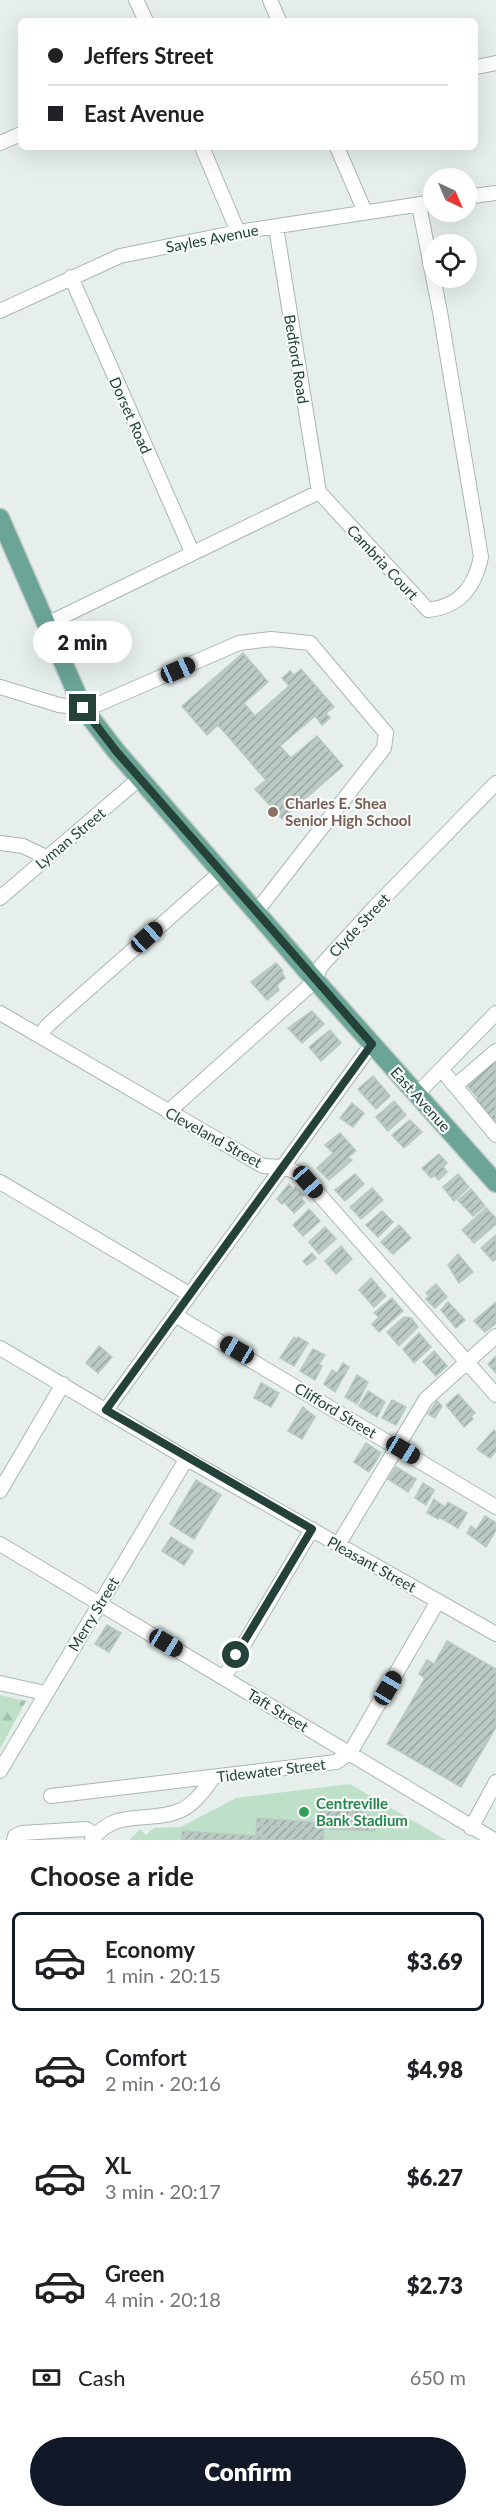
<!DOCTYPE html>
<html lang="en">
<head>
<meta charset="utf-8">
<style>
	:root { --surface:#fff; --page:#f2f2f2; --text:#202124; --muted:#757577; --line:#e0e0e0; --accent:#111827 }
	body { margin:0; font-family:Lato,sans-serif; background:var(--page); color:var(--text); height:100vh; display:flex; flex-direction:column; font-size:22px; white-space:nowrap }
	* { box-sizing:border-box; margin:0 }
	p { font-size:20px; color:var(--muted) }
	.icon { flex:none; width:33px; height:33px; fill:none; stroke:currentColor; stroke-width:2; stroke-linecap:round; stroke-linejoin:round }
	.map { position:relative; height:1840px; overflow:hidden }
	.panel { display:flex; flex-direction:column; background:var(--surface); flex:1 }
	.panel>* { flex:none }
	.hud { position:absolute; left:18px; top:18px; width:460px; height:132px; border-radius:9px; box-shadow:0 6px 24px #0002; display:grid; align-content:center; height:132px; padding:0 30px; background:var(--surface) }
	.needle { width:39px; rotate:136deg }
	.tools { position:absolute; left:423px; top:168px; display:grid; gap:12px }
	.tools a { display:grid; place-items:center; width:54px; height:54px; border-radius:50%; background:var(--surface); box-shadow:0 6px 24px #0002; font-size:30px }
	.end { position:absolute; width:27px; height:27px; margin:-14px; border:8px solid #24423a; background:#fff; box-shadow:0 0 0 3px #fff }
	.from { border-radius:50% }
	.bubble { position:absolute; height:42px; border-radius:21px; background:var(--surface); box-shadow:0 6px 24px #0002; font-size:20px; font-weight:800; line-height:42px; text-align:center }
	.car { position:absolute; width:18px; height:36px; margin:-18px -9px; border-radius:8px; box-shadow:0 0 4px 2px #0007; background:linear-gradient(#222 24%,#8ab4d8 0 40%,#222 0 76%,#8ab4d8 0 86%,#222 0) }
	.hud b { display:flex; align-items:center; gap:21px; height:57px; font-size:22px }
	.hud b+b { border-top:2px solid var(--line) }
	.hud i { width:15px; height:15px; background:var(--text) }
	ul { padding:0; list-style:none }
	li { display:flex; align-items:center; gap:18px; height:99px; margin:0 12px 9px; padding:0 18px; border:3px solid transparent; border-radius:9px }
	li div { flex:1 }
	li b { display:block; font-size:22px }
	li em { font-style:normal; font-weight:800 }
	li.on { border-color:var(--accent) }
	li>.icon { width:54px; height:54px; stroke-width:1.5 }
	h2 { padding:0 30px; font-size:27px; line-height:72px }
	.pay { display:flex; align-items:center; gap:15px; height:66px; padding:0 30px; font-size:22px }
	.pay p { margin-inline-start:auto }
	.button { display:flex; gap:12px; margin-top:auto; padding:12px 30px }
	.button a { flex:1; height:69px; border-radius:36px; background:var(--accent); color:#fff; font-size:24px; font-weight:800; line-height:69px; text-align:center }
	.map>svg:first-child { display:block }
	.green { fill:#bfe0c8 }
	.forest { fill:url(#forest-firs) }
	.building { fill:url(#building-hatch); stroke:#b8c9c2; stroke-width:1.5 }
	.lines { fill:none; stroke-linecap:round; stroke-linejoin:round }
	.minor-casing { stroke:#a8b8b2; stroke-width:16 }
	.major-casing { stroke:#c2cac8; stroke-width:21 }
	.minor { stroke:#fff; stroke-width:14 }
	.major { stroke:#6aa596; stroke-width:18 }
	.route { stroke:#24423a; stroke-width:8 }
	.education-dot { fill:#8d6e63; stroke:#f7fbf9; stroke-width:2 }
	.leisure-dot { fill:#2e9e5b; stroke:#f7fbf9; stroke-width:2 }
	.labels { text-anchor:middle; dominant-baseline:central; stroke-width:4.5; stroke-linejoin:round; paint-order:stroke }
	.street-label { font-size:15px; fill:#24423a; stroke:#f7fbf9 }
	.education-label { font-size:15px; font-weight:bold; fill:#785e54; stroke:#f7fbf9; text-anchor:start }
	.leisure-label { font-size:15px; font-weight:bold; fill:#27864d; stroke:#f7fbf9; text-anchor:start }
</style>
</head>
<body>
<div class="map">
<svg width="496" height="1840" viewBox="0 0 496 1840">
	<defs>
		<pattern id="forest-firs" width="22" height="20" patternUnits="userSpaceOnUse" patternTransform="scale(1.5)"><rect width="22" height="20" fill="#bfe0c8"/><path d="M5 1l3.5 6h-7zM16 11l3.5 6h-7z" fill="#a4c1ad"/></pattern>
		<pattern id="building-hatch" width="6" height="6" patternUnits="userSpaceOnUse" patternTransform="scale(1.5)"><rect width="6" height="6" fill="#bbcac4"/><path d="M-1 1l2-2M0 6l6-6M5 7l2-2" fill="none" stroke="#98a6a0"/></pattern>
	</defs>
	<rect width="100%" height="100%" fill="#e6efeb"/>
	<path class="green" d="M350,1784l96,56h-317l11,-11 6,6 8,-7 27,-1 55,-29z"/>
	<path class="forest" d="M0,1695l26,6 -26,48z"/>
	<path class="building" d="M243,653l25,29 -24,21 11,13 34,-30 -7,-8 8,-7 4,4 7,-6 33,38 -8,6 4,5 -8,7 -7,-9 -35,30 11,12 26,-22 26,30 -61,53 -27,-30 11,-9 -48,-55 -11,10 -25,-29z
		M276,963l7,8 -1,2 3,5 -6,5 -2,4 2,3 -12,10 -16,-18z
		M312,1011l12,13 -22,19 -14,-15z
		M330,1030l11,13 -20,18 -12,-14z
		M496,1057v65l-2,2 -19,-23 3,-3 -12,-14z
		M373,1076l17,20 -14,13 -18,-20z
		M394,1101l12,14 -18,16 -12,-14z
		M352,1103l12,10 -11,14 -13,-9z
		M410,1120l12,12 -18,16 -12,-13z
		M340,1133l16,18 -8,6 4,3 -23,20 -12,-12 16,-15 -8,-8z
		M439,1154l8,9 -4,4 4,5 -8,8 -5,-5 -3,3 -9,-10z
		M355,1174l9,10 -19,17 -10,-11z
		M458,1174l11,13 -15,14 -11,-14z
		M289,1184l4,5 2,-2 9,8 -3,3 4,5 -11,10 -10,-11 -2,2 -5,-5z
		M372,1188l11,12 -22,19 -11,-12z
		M471,1189l14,17 -12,10 -15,-16z
		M486,1208l10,10v6l-22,19 -12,-13z
		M309,1209l11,12 -17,15 -10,-11z
		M382,1211l11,11 -15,15 -12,-12z
		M399,1225l12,13 -18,16 -12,-12z
		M325,1227l11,12 -17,15 -10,-12z
		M496,1235v24l-3,2 -12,-13z
		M341,1246l11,13 -16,15 -11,-13z
		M312,1253l4,5 -9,7 -4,-4z
		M458,1254l15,18 -14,11 -11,-18z
		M371,1278l15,18 -12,11 -15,-17z
		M436,1284l11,13 -12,11 -9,-9 3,-3 -3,-3z
		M392,1298l11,13 -24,21 -7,-8 7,-7 -5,-4z
		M448,1302l17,18 -9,8 -15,-18z
		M496,1302v21l-11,9 -11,-11z
		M404,1317l7,1 7,9 -19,19 -12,-14z
		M419,1333l12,14 -17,16 -11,-14z
		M294,1337l3,2 1,-2 10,6 -14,23 -14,-8z
		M99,1346l13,11 -14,16 -12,-10z
		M313,1349l12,6 -6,9 3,2 -7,14 -15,-9z
		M434,1351l13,15 -11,10 -13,-14z
		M496,1356v17l-8,-9z
		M343,1363l6,4 -14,25 -11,-8 8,-14 5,3z
		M357,1375l11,7 -11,22 -12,-7z
		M261,1383l18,10 -8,14 -17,-9z
		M368,1391l17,11 -8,15 -18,-11z
		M458,1394l17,19 -4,3 2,3 -9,8 -18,-22z
		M392,1400l14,7 -10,18 -14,-7z
		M437,1401l5,5 -7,12 -7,-4z
		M303,1407l12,10 -13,22 -14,-8z
		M494,1430l2,2v19l-6,7 -13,-9z
		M366,1443l15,10 -12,19 -15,-10z
		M396,1467l20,12 -8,13 -20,-13z
		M196,1480l25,15 -27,44 -24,-15z
		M423,1483l11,7 -8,15 -11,-7z
		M434,1499l11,8 3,-5 19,11 -9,15 -19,-11 -1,2 -11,-6z
		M485,1516l11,7v7l-10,17 -19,-14 4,-7 5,4z
		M171,1537l22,14 -9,14 -22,-14z
		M107,1625l14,8 -12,19 -14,-8z
		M447,1641l49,28v58l-35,60 -74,-43 38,-66 -6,-4 8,-14 7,4z
		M323,1805l30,2 23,13 -1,11 -46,-2v-6l-12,-1 2,-16z
		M257,1818l67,5 -1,17h-141v-9l74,5z
		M262,1825l48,4 -1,11h3h-58l1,-4h7z
		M194,1832l19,1v7h-19z
		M221,1834l25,1 -1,5h-24z"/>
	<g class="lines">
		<g class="minor-casing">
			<path id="minor" d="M136,0l10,21
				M270,0l9,21
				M476,67l20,-4
				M0,143l21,-9
				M202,147l36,85
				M337,147l28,65
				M466,197l30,-4
				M276,227l43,265 109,118c32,-3 47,-24 53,-53l-41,-245 -21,-107
				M71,277l121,275
				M0,311l120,-55 118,-24 196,-30
				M47,624l272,-132
				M0,687l59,18 24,3
				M85,710l154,-67 32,-4 39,4 76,90 -2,15 -128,164
				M0,843l23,3 23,11
				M0,898l140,-120
				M0,1013l263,153 20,1 18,7 195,221
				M39,1036l9,-11 173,-153
				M441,1069l55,66
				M455,1086l41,-35
				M416,1095l80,-82
				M168,1112l139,-124 8,-8 6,-14 52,-57 123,-126
				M0,1182l189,112
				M175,1315l321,192
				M0,1348l196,116 300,170
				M106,1410l266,-366
				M0,1491l63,-107
				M0,1544l494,296
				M338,1545l88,-146 70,-63
				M224,1678l88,-149
				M0,1683l45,10
				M0,1771l187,-313
				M51,1796l285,-34 14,-9 88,-152
				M471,1828l25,-46
				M14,1840l1,-4 7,-3 64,-4 10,6
				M92,1840c24,-33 56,-16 87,-29 15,-6 25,-21 34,-33"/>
		</g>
		<g class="major-casing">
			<path id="major" d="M0,518l83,190 33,43 199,229 181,203"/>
		</g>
		<use href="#minor" class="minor"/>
		<use href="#major" class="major"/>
	</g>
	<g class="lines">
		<path class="route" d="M83,708l33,43 256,293 -266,366 206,119 -76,126"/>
	</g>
	<circle class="education-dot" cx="273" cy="812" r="6"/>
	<circle class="leisure-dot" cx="304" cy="1812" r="6"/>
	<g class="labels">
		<g class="street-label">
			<text transform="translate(212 238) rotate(-11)">Sayles Avenue</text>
			<text transform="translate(297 359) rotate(81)">Bedford Road</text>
			<text transform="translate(131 415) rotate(66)">Dorset Road</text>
			<text transform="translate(383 562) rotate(47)">Cambria Court</text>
			<text transform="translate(70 838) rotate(-40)">Lyman Street</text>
			<text transform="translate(359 925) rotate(-47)">Clyde Street</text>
			<text transform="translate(421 1099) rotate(48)">East Avenue</text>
			<text transform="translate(214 1137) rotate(29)">Cleveland Street</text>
			<text transform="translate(336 1410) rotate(31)">Clifford Street</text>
			<text transform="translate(372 1564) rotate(29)">Pleasant Street</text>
			<text transform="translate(93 1614) rotate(-59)">Merry Street</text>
			<text transform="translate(278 1710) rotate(31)">Taft Street</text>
			<text transform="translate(271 1770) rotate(-7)">Tidewater Street</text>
		</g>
		<g class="education-label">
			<text x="285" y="803">Charles E. Shea<tspan x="285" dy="17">Senior High School</tspan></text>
		</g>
		<g class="leisure-label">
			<text x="316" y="1803">Centreville<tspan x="316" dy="17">Bank Stadium</tspan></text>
		</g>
	</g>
</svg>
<div class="tools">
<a><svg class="needle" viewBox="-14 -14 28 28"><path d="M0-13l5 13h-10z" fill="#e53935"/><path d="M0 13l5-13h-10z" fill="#757577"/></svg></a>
<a><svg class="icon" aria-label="locate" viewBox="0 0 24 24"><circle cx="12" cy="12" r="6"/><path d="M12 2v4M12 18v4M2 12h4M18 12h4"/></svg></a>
</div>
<i class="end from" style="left:236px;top:1655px"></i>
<i class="end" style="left:83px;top:708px"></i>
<div class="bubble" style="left:33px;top:621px;width:99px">2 min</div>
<i class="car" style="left:178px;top:670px;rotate:66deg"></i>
<i class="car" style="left:147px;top:937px;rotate:48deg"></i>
<i class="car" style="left:308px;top:1182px;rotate:139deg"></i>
<i class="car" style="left:237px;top:1350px;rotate:300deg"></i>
<i class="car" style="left:403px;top:1450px;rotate:121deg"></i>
<i class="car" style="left:166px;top:1643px;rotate:121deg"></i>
<i class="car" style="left:388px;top:1688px;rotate:30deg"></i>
<div class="hud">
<b><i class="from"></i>Jeffers Street</b>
<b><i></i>East Avenue</b>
</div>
</div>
<section class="panel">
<h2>Choose a ride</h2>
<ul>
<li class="on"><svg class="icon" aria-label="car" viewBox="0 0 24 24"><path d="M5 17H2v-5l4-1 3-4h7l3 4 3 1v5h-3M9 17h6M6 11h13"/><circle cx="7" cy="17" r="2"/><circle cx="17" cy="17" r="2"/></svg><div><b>Economy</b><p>1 min · 20:15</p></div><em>$3.69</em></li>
<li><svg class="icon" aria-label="car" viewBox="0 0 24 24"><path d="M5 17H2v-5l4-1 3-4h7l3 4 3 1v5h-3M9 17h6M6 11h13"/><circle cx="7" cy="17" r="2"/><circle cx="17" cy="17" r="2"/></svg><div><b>Comfort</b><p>2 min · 20:16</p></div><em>$4.98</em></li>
<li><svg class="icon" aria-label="car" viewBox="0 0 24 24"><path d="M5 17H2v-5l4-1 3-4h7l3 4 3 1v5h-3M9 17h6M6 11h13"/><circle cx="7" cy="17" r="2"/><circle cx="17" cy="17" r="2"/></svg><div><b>XL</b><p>3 min · 20:17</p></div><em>$6.27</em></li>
<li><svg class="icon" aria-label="car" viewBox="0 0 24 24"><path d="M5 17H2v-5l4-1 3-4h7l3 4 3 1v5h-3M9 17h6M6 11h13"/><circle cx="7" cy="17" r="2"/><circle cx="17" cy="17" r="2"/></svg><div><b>Green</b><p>4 min · 20:18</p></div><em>$2.73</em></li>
</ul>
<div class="pay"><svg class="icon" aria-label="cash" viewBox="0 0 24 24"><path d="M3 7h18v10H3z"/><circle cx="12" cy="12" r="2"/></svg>Cash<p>650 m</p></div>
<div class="button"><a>Confirm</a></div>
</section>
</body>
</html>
